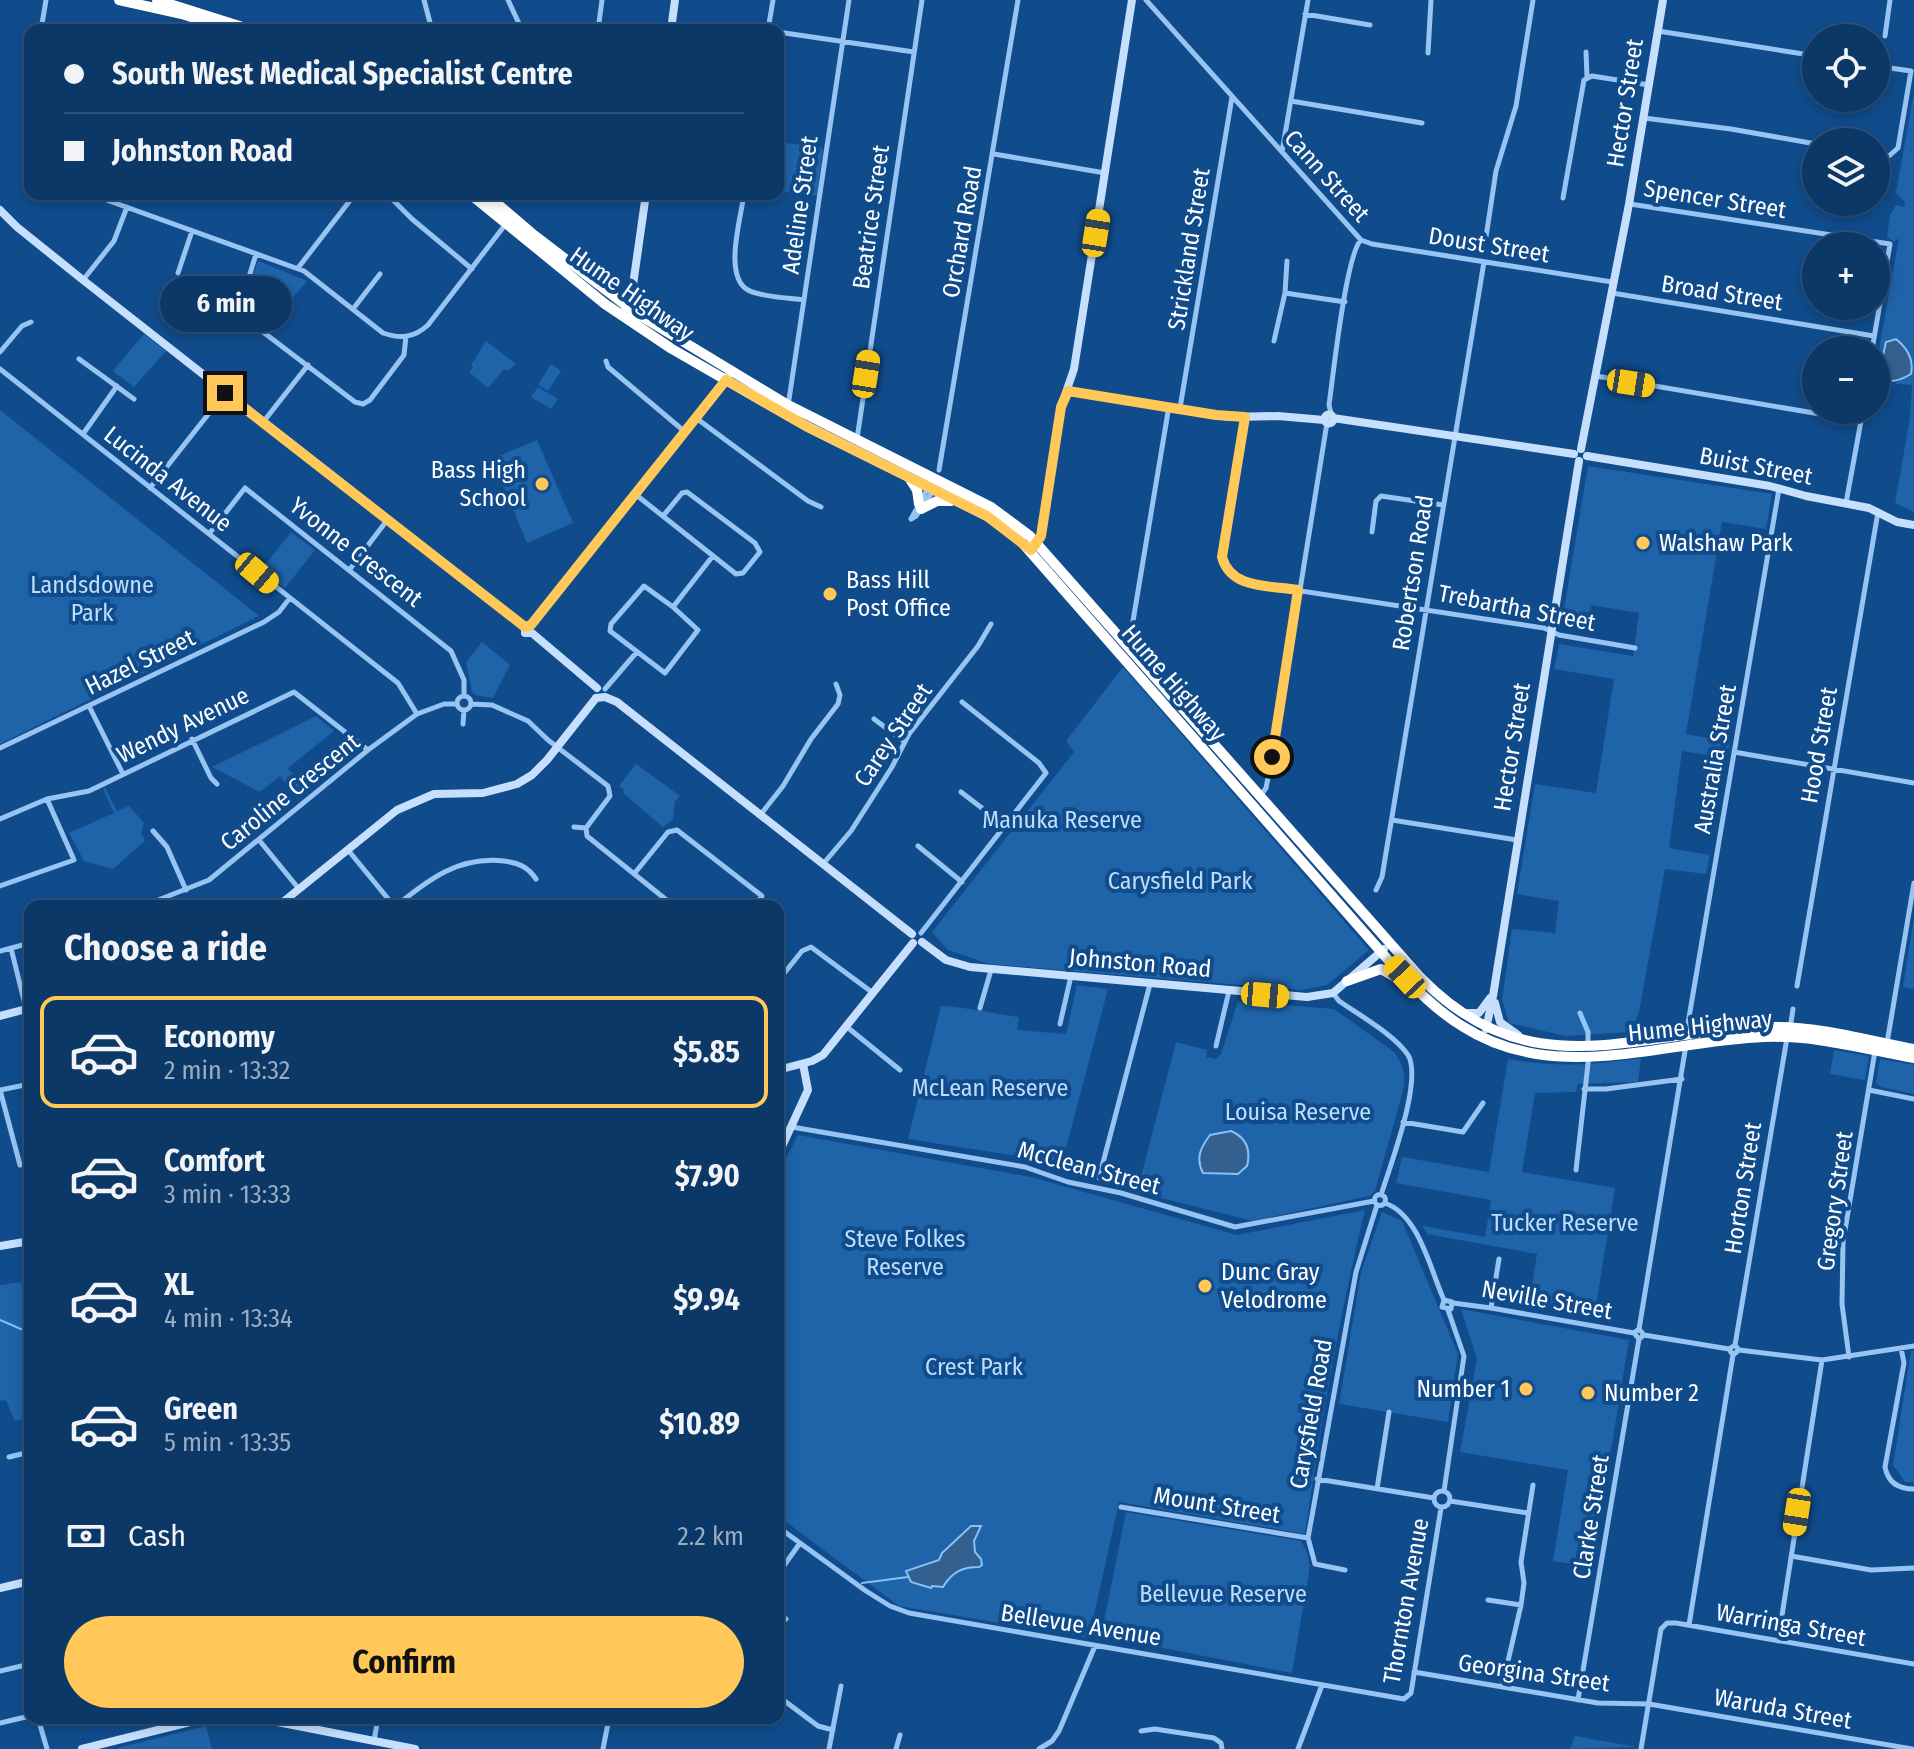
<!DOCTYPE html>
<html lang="en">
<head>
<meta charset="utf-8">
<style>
	:root { --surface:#0c3868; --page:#153f6e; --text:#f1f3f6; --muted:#9aacc0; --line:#2c527c; --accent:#ffc858 }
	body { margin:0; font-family:"Fira Sans Condensed",sans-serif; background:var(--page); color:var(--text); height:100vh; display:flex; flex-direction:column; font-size:30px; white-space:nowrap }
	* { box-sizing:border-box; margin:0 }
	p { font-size:26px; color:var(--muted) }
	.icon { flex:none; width:44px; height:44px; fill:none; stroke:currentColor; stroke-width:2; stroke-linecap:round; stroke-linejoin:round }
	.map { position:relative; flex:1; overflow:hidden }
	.sheet { position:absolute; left:24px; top:900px; width:760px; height:824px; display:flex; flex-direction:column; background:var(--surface); border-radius:16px; box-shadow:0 4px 12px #0003,0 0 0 2px var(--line) }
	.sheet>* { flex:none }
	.top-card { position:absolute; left:24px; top:24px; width:760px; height:176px; border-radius:16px; box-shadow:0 4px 12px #0003,0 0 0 2px var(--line); display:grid; align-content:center; height:176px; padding:0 40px; background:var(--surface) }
	.tools { position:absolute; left:1802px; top:24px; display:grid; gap:16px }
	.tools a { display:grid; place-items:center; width:88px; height:88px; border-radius:50%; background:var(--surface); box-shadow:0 4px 12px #0003,0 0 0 2px var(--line); font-size:40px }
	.end { position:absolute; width:36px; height:36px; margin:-18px; border:10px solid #ffc858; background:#111; box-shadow:0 0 0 4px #111 }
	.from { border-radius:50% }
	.bubble { position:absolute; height:56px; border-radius:28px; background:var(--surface); box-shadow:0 4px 12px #0003,0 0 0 2px var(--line); font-size:26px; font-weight:700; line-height:56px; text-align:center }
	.car { position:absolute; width:24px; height:48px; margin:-24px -12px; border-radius:10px; box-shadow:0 0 6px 2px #0007; background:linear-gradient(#f5c518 24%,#345 0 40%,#f5c518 0 76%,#345 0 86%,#f5c518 0) }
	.top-card b { display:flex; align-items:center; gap:28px; height:76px; font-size:30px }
	.top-card b+b { border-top:2px solid var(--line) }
	.top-card i { width:20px; height:20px; background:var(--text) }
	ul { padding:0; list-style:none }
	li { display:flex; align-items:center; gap:24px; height:112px; margin:0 16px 12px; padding:0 24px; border:4px solid transparent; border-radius:16px }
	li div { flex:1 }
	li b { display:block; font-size:30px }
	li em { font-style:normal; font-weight:700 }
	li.active { border-color:var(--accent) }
	li>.icon { width:72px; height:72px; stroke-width:1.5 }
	h2 { padding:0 40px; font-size:36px; line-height:96px }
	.pay { display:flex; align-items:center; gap:20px; height:88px; padding:0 40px; font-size:30px }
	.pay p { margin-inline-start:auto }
	.button { display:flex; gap:16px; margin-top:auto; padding:16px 40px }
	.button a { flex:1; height:92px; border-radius:48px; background:var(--accent); color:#111; font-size:32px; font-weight:700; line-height:92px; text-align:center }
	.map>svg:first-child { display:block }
	.green { fill:#1f63a9 }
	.water { fill:#346090; stroke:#88c0f6; stroke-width:2 }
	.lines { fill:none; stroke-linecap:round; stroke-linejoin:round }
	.stream { stroke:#88c0f6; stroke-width:2 }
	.street { stroke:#97c4f2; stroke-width:5 }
	.secondary { stroke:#c5dffc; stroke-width:8 }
	.highway { stroke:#fff; stroke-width:10 }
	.route { stroke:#ffc858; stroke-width:10 }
	.poi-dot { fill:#ffc858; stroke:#104b8b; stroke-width:3 }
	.labels { text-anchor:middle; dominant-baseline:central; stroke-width:8; stroke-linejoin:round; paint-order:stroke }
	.street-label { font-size:24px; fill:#fff; stroke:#104b8b }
	.poi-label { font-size:24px; fill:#fff; stroke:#104b8b; text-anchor:start }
	.park-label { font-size:24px; fill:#bdddfd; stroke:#104b8b }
</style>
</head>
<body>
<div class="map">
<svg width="1914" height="1749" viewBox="0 0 1914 1749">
	<rect width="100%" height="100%" fill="#104b8b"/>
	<path class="green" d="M1914,92v420l-19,-9 15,-85 2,-33 -16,-1v-2l-20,-4v-12l23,-128 -5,4 -7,-5 3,-22 6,-10 8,2 1,-5 -9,-9z
		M778,142l45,6 -6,48 -39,-5z
		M258,261l49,20 -41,47 -22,-26z
		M144,334l22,17 -32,36 -21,-16z
		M486,341l30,23 -8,7 -4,-2 -16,19 -19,-16 4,-5 -2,-2z
		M551,364l10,7 -13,20 -10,-6z
		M538,387l20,12 -7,10 -20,-12z
		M0,410l259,206 -259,128z
		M537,440l36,83 -46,20 -35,-84z
		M1588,466l184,28 -6,35 -44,-7 -36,212 44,8 -4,16 -44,-7 -13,97 41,7 -4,19 -41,-5 -26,143 -8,20 -66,4 -56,-13 -7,-23 10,-71 43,4 4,-32 -42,-7 18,-110 61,9 18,-114 -60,-10 5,-25 74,12 6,-43 -48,-8 -2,13 -26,-3z
		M291,532l24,18 -30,38 -24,-18z
		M482,642l28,23 -17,33 -18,-3 -3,-3 -6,-30z
		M1123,667l246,283 -42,35 -26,5 -312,-26 -41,-14 -16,-18 142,-180 -8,-11z
		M316,716l18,15 -46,37 19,23 -10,8 -17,-23 -20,16 -48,-25z
		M636,764l44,32 -5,5 -2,18 -10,8 -40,-34 1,-3 -5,-4z
		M105,788l12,23 12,-5 15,17 -3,10 4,8 -32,28 -29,-8 -15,-28 45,-20 -11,-24z
		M1914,917v72l-11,-2z
		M1077,985l31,4 -46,174 -154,-24 33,-133c27,1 52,8 78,11l-2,13 49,4z
		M1238,1001l96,8 60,43c8,11 12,21 10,35l-29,104 -6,5 -116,25 -116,-29 39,-150 31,8 -1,7 10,2 5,-5z
		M1834,1050l35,6 -4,24 -35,-6z
		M1641,1058l-3,24 -60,2 -2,8 -41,1 -13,79 93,16 -21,130 -65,-14 8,-50 -110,-20 -4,-8 62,11 6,-37 -95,-17 6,-26 87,15 19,-113c50,9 83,6 133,-1z
		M1880,1059l34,6v29l-33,-7 -5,-4z
		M798,1135l233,42 206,58 128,-25c-26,107 -44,215 -60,324l-186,-32 -30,136 -190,-32 -121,-90v-342z
		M1382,1212l20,9 56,133 -10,68 -109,-18 22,-132z
		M30,1281v136l-15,4 -9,-21 -6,1v-116z
		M1461,1309l168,31 -37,227 -39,-6 15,-91 -108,-18 17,-93z
		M1911,1351h3v131h-9l-12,-17z
		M1126,1512l175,29 6,11 3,14 -18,107 -191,-37z
		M206,1726l6,23h-93l-1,-1z
		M1575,1736l62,11 -67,2z"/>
	<path class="water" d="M1896,339c11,9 18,21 15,35 -8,5 -16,8 -25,7 -7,-13 -3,-26 0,-39z
		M1231,1131c16,7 20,19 16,35l-9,8 -35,-1c-8,-15 -2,-26 7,-38z
		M971,1526h10l-7,15 1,11 6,7 1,6 -3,2c-17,0 -27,5 -36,20l-11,-1 -1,2 -20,-6 -5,-11 33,-11 3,-7z"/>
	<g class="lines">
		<path class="stream" d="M0,1320l30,13
			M862,1583l46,-6"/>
		<path class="street" d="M424,0l8,30
			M508,0l14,30
			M1146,0l215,240 11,4 240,38
			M1305,14l65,11
			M41,30l5,-30
			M598,30l4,-30
			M768,30l5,-30
			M1658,31l158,25
			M778,32l136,20
			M1885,36l5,-36
			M1586,52l1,25
			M1428,53l3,-53
			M1876,66l35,5
			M1291,101l131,22
			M1644,118l87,11 85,15
			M1282,152l26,-152
			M994,154l111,19
			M1876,154l13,2 9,-8 13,-77
			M90,194l214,77 79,62c17,6 31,5 45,-8l77,-100
			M387,194l25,25 60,50
			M744,194c-3,24 -21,82 4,96 12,7 42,8 56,10
			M1563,198l21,-118 8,-4 57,9
			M1630,204l260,40 -18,106
			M1486,237l10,-66 20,-65 17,-106
			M256,254l-18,59 117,89 8,2 7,-4 34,-45 2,-19
			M298,268l57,-74
			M178,273l14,-42
			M83,280l31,-39 13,-34
			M1285,293l60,9
			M1612,293l262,43
			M353,309l27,-35
			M1274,341l11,-48 2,-32
			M0,352l22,-26 9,-4
			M79,359l55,40
			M606,361l2,6 76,64
			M0,369l398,314 19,31
			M1596,376l265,45
			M788,406l61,-406
			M1180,408l52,-311
			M1245,417l-23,140c5,16 11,21 26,26l296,45 15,7 76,13
			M1332,417l-3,-12c4,-28 17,-151 32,-165
			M696,418l112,83 13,6
			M264,421l44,-56
			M83,434l34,-48
			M857,439l65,-439
			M939,470l79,-470
			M150,488l75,-95
			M635,494l101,80 7,-1 17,-21 -5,-9 -68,-51 -5,1 -19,23
			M1846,503l17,-93
			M911,519l5,-3 19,-28
			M911,519l18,-33
			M1372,532l4,-31 5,-5 62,9
			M209,534l36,-46 206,163 13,29v16
			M350,569l38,-50
			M673,607l25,23 -33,43 -55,-42 1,-7 33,-38 29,21 39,-50
			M1126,642l5,-8 2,-13 36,-215
			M605,689l31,-36
			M457 703a7 7 0 1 1 14 0a7 7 0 1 1-14 0Z
			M471,704l21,1 36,16 20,19 60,46 2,10 -24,32 1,8 87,70
			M89,706l34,68
			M874,719l31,23
			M463,724l1,-14
			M192,739l19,39 6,6
			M0,748l264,-126 15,-10 10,-13
			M1734,752l180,31
			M961,792l43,33
			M1261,795l5,-7 10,-50 51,-315
			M761,814l22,-28 28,-47 27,-35 2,-9 -4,-11
			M0,819l47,-20 42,-8 205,-99 74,58
			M1392,820l125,20
			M574,827l12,1
			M153,831l14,16 19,43
			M259,840l40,49
			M918,846l44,36
			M348,850l46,56
			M823,864l28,-33 41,-64 17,-33 69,-88 13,-22
			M634,874l34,-42 9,-2 85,66 -8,10
			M0,886l74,-26 -27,-61
			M1376,890l6,-13 102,-615
			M143,906l66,-26 159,-130 49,-36 27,-10h13
			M396,906c33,-27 63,-50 108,-45 15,2 24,6 32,18
			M921,933l125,-160 -7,-10 -77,-61
			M11,948l15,61
			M0,951l30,-8
			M778,981l24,-30 9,-4 62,46
			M1797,986l81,-474
			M1333,993l6,8c20,14 56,34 69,54 15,25 -18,111 -27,140
			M980,1008l11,-38
			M1580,1013l8,19v13
			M1060,1024l11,-48
			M847,1027l53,43
			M1790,1029l3,-20
			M1686,1035l93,-546
			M1887,1043l27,-160
			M1216,1046l13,-55
			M30,1084l-30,6 20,75 10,-3
			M1584,1089h22l76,-10
			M1869,1090l45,9
			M1403,1122l60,10 20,-29
			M792,1127l233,40 43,15 53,11 114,34 139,-26
			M1576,1170l13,-115
			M1099,1178l51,-194
			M1374.5 1200a5.5 5.5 0 1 1 11 0a5.5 5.5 0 1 1-11 0Z
			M1385,1203c34,12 45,66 59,97l-2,7 9,2 1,-7 -8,-2
			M1453,1303l38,5 143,25 5,6 5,-4 -5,-6 -5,4
			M1491,1308l8,-49
			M1639,1329l47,-284
			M1644,1335l85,14 4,6 6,-5 -4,-5 -6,4
			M1735,1345l52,-307
			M1901,1348l3,15 -19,104c3,16 14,22 29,22
			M1739,1350l83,10 92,-14
			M1849,1357l-7,-53 1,-62 32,-191
			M9,1457l21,-5
			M1317,1479l117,19
			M1377,1489l12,-77
			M1434 1499a8 8 0 1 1 16 0a8 8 0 1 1-16 0Z
			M1444,1491l20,-135 -16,-46
			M1450,1501l78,12
			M1121,1507l187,31
			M778,1527l88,64 24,15 19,7 495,86 7,-6 30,-185
			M1308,1538l48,-266 21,-67
			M1308,1538l7,26 30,6
			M1791,1556l80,14 43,-2
			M778,1574l22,-31
			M1488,1600l33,5
			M778,1613l8,6
			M1689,1625l44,-270
			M1778,1641l44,-281
			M0,1671l30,-7
			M1414,1672l184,31 51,1 263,45
			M1502,1687l19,-82 3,-22 -3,-21 12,-77
			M778,1696l40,30 15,4
			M1578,1700l61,-361
			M38,1718l9,31
			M0,1723l30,-7
			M1141,1731l14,-2 59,9 7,5 1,6
			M374,1741l4,-23
			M603,1749l6,-31
			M829,1749l12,-63
			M896,1749l4,-14
			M1039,1749l13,-8 7,-10 36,-85
			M1298,1749l24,-64
			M1641,1749l20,-120 6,-6h9l238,41"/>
		<path class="secondary" d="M671,30l4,-30
			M0,210l17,17 66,53 442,347v6h7l65,55
			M624,311l7,-12 15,-105
			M1068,391l162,26 48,-1 46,4
			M1324.5 419a4.5 4.5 0 1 1 9 0a4.5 4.5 0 1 1-9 0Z
			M1333,418l241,36
			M1581,449l48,-245 34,-204
			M1587,456l183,30 36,10 63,12 28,14 17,3
			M1035,545l6,-9 20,-129 13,-38 58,-369
			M531,625l198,-250
			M596,698l9,-1 12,5 295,232
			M278,906l119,-96 37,-16 49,-1 34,-9 15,-9 15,-15 49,-62
			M922,942l24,18 24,7 337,30 26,-4 51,-44
			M1495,1003l5,19 18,13
			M1468,1013h11l11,-15
			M0,1016l30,-8
			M1486,1029l7,-33 86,-535
			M778,1070l34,-9 11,-6 90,-112
			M778,1155l30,-65 -5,-26
			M0,1246l30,-5
			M0,1588l30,-7
			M257,1718l158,31
			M82,1749l124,-31"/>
		<path class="highway" d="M119,0l63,14 49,16
			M157,0l95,30
			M470,194l135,110 67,45 134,77 181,90 31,22 372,424c22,23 44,47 72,64 93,60 200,15 302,11 52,-2 100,12 150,21
			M486,194l48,41 102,78 152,92 203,102 39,29 390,441c111,114 216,53 350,50 49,-1 96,13 144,22
			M910,479l7,11 2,14
			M921,509l16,-8h14
			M1347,981l34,-12 20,11"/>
	</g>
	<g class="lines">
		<path class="route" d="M225,393l300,234 6,-2 195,-245 80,46 181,90 44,34 10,-14 20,-129 7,-16 148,24 29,2 -23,140c9,33 48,28 76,33l-26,167"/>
	</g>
	<g class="poi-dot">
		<circle cx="542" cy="484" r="8"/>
		<circle cx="1643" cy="543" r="8"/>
		<circle cx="830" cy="594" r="8"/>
		<circle cx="1205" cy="1286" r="8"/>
		<circle cx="1526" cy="1389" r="8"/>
		<circle cx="1588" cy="1393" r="8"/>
	</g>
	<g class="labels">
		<g class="street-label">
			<text transform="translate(1625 103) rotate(-81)">Hector Street</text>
			<text transform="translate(1327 176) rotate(48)">Cann Street</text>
			<text transform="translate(1715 199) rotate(9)">Spencer Street</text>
			<text transform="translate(800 205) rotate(-82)">Adeline Street</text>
			<text transform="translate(871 217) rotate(-82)">Beatrice Street</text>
			<text transform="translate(962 232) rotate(-80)">Orchard Road</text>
			<text transform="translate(1489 245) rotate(9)">Doust Street</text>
			<text transform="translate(1189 249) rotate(-81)">Strickland Street</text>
			<text transform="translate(1722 293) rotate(9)">Broad Street</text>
			<text transform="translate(632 294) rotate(35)">Hume Highway</text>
			<text transform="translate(1756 466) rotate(11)">Buist Street</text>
			<text transform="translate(168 479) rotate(38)">Lucinda Avenue</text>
			<text transform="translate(356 552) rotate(38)">Yvonne Crescent</text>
			<text transform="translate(1413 573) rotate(-81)">Robertson Road</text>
			<text transform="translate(1517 608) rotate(11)">Trebartha Street</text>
			<text transform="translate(140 662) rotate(-26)">Hazel Street</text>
			<text transform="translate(1174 683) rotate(49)">Hume Highway</text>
			<text transform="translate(183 725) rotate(-26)">Wendy Avenue</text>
			<text transform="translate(893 735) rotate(-56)">Carey Street</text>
			<text transform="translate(1819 745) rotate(-80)">Hood Street</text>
			<text transform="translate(1512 747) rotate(-81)">Hector Street</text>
			<text transform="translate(1715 759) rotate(-80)">Australia Street</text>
			<text transform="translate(290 792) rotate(-39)">Caroline Crescent</text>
			<text transform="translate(1140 963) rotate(5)">Johnston Road</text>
			<text transform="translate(1700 1026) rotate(-6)">Hume Highway</text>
			<text transform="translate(1089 1168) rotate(15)">McClean Street</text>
			<text transform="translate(1743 1188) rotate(-81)">Horton Street</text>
			<text transform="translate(1835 1201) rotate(-82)">Gregory Street</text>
			<text transform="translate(1547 1300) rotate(10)">Neville Street</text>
			<text transform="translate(1311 1414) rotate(-80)">Carysfield Road</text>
			<text transform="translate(1217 1505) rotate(9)">Mount Street</text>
			<text transform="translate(1591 1517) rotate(-81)">Clarke Street</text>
			<text transform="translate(1406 1601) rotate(-80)">Thornton Avenue</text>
			<text transform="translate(1081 1625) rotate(9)">Bellevue Avenue</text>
			<text transform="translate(1791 1625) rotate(10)">Warringa Street</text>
			<text transform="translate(1534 1673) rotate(8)">Georgina Street</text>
			<text transform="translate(1783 1709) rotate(10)">Waruda Street</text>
		</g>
		<g class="poi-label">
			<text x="526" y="470" text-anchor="end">Bass High<tspan x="526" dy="28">School</tspan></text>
			<text x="1659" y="543">Walshaw Park</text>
			<text x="846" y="580">Bass Hill<tspan x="846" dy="28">Post Office</tspan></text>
			<text x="1221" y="1272">Dunc Gray<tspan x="1221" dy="28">Velodrome</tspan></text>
			<text x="1510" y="1389" text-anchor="end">Number 1</text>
			<text x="1604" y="1393">Number 2</text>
		</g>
		<g class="park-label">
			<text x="92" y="585">Landsdowne<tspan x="92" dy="28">Park</tspan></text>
			<text x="1062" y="820">Manuka Reserve</text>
			<text x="1180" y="881">Carysfield Park</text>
			<text x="990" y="1088">McLean Reserve</text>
			<text x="1298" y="1112">Louisa Reserve</text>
			<text x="1565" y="1223">Tucker Reserve</text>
			<text x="905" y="1239">Steve Folkes<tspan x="905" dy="28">Reserve</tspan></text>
			<text x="974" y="1367">Crest Park</text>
			<text x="1223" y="1594">Bellevue Reserve</text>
		</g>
	</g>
</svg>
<div class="tools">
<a><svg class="icon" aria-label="locate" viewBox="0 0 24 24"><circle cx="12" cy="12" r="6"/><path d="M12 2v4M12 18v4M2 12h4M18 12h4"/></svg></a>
<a><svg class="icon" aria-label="layers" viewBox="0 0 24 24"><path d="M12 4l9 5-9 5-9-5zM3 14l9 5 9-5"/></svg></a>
<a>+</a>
<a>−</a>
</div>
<i class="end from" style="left:1272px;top:757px"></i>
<i class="end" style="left:225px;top:393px"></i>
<div class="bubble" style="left:160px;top:276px;width:132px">6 min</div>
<i class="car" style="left:1096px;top:233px;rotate:9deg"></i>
<i class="car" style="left:866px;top:374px;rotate:9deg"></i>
<i class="car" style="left:1631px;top:383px;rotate:99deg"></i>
<i class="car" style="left:257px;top:573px;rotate:130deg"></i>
<i class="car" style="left:1405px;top:977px;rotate:317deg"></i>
<i class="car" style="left:1265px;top:995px;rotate:95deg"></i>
<i class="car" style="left:1797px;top:1512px;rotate:189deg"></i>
<div class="top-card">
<b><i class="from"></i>South West Medical Specialist Centre</b>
<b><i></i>Johnston Road</b>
</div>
<section class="sheet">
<h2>Choose a ride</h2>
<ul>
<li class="active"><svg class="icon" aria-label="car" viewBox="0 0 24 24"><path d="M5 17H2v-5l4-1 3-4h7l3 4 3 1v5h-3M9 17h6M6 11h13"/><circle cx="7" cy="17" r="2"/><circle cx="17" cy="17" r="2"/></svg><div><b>Economy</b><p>2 min · 13:32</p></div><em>$5.85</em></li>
<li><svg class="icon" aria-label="car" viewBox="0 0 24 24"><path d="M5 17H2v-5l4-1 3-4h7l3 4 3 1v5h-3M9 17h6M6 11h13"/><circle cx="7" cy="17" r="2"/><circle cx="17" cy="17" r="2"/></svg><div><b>Comfort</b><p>3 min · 13:33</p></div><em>$7.90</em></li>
<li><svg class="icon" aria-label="car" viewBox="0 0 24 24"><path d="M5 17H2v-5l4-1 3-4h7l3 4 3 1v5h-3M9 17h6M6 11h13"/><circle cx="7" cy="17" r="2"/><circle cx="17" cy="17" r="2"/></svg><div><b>XL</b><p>4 min · 13:34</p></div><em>$9.94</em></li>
<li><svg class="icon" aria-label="car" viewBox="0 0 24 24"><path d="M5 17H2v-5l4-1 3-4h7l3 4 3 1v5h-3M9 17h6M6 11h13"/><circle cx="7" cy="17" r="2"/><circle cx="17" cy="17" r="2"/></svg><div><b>Green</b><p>5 min · 13:35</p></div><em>$10.89</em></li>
</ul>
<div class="pay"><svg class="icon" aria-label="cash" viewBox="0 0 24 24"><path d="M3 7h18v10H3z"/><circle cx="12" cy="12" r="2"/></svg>Cash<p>2.2 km</p></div>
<div class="button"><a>Confirm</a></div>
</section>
</div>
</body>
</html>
